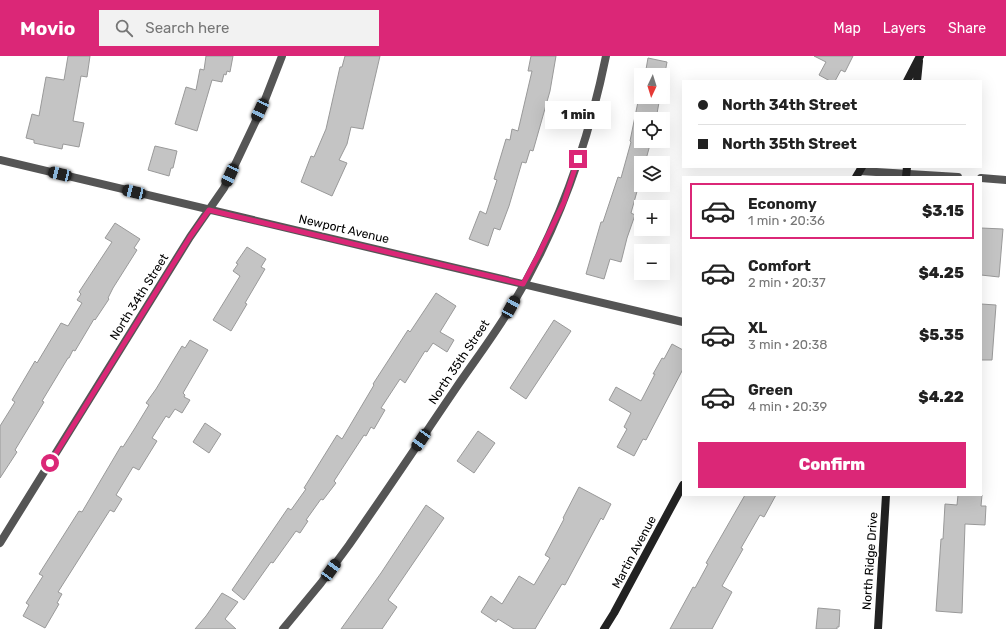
<!DOCTYPE html>
<html lang="en">
<head>
<meta charset="utf-8">
<style>
	:root { --surface:#fff; --page:#f2f2f2; --text:#222; --muted:#767676; --line:#e0e0e0; --accent:#db2777 }
	body { margin:0; font-family:Rubik,sans-serif; background:var(--page); color:var(--text); height:100vh; display:flex; flex-direction:column; font-size:15px; white-space:nowrap }
	* { box-sizing:border-box; margin:0 }
	p { font-size:13px; color:var(--muted) }
	.icon { flex:none; width:22px; height:22px; fill:none; stroke:currentColor; stroke-width:2; stroke-linecap:round; stroke-linejoin:round }
	.map { position:relative; flex:1; overflow:hidden }
	.details { position:absolute; left:682px; top:120px; width:300px; height:320px; display:flex; flex-direction:column; background:var(--surface); border-radius:0px; box-shadow:0 4px 16px #0002 }
	.details>* { flex:none }
	.hud { position:absolute; left:682px; top:24px; width:300px; height:88px; border-radius:0px; box-shadow:0 4px 16px #0002; display:grid; align-content:center; height:88px; padding:0 16px; background:var(--surface) }
	.needle { width:26px; rotate:184deg }
	.tools { position:absolute; left:634px; top:12px; display:grid; gap:8px }
	.tools a { display:grid; place-items:center; width:36px; height:36px; border-radius:0px; background:var(--surface); box-shadow:0 4px 16px #0002; font-size:20px }
	.end { position:absolute; width:18px; height:18px; margin:-9px; border:5px solid #db2777; background:#fff; box-shadow:0 0 0 2px #fff }
	.from { border-radius:50% }
	.bubble { position:absolute; height:28px; border-radius:0px; background:var(--surface); box-shadow:0 4px 16px #0002; font-size:13px; font-weight:800; line-height:28px; text-align:center }
	.car { position:absolute; width:12px; height:24px; margin:-12px -6px; border-radius:5px; box-shadow:0 0 3px 1px #0007; background:linear-gradient(#222 24%,#8ab4d8 0 40%,#222 0 76%,#8ab4d8 0 86%,#222 0) }
	.hud b { display:flex; align-items:center; gap:14px; height:38px; font-size:15px }
	.hud b+b { border-top:1px solid var(--line) }
	.hud i { width:10px; height:10px; background:var(--text) }
	ul { padding:7px 0 0; list-style:none }
	li { display:flex; align-items:center; gap:12px; height:56px; margin:0 8px 6px; padding:0 8px; border:2px solid transparent; border-radius:0px }
	li div { flex:1 }
	li b { display:block; font-size:15px }
	li em { font-style:normal; font-weight:800 }
	li.on { border-color:var(--accent) }
	li>.icon { width:36px; height:36px; stroke-width:1.5 }
	.action { display:flex; gap:8px; margin-top:auto; padding:8px 16px }
	.action a { flex:1; height:46px; border-radius:0px; background:var(--accent); color:#fff; font-size:16px; font-weight:800; line-height:46px; text-align:center }
	header { display:flex; align-items:center; gap:24px; box-sizing:border-box; height:56px; padding:0 20px; background:var(--accent); color:#fff }
	header strong { font-size:19px }
	nav { display:flex; gap:22px; margin-inline-start:auto; font-size:14px }
	.search { width:280px; height:36px; background:var(--page); display:flex; align-items:center; gap:10px; box-sizing:border-box; padding:0 14px; border-radius:0px; color:var(--muted); font-size:15px }
	.map>svg:first-child { display:block }
	.building { fill:#c4c4c4; stroke:#999 }
	.lines { fill:none; stroke-linecap:round; stroke-linejoin:round }
	.street { stroke:#555; stroke-width:8 }
	.secondary { stroke:#222; stroke-width:8 }
	.route { stroke:#db2777; stroke-width:5 }
	.labels { text-anchor:middle; dominant-baseline:central; stroke-width:3.5; stroke-linejoin:round; paint-order:stroke }
	.street-label { font-size:12px; fill:#000; stroke:#fff }
</style>
</head>
<body>
<header>
<strong>Movio</strong>
<div class="search"><svg class="icon" aria-label="search" viewBox="0 0 24 24"><circle cx="10" cy="10" r="6"/><path d="M15 15l6 6"/></svg>Search here</div>
<nav><a>Map</a><a>Layers</a><a>Share</a></nav>
</header>
<div class="map">
<svg width="1006" height="573" viewBox="0 0 1006 573">
	<rect width="100%" height="100%" fill="#fff"/>
	<path class="building" d="M68,0h22l-3,21 -6,-1 -8,45 11,2 -5,24 -16,-3 -1,5 -28,-6v-3l-8,-2 6,-24 7,2 7,-39 18,3z
		M206,0h27l-3,16 -3,-1 -1,4 -2,-1 -2,8 -10,-2 -15,51 -22,-7 11,-37 10,3 4,-21 4,1z
		M345,0h35l-17,73 -12,-2 -4,17 -8,16 8,3 -15,33 -31,-14 10,-26 3,1 12,-28 14,-62h2z
		M531,0h25l-6,35 -17,60 -3,-1 -4,13 -4,-1 -13,44 -9,24 -6,-2 -6,18 -19,-7 11,-28 6,3 11,-34 -3,-1 12,-40 4,1 2,-11 6,2 14,-60h-4z
		M814,0h39l-8,16 -4,-2 -6,11h-5l-11,-6 7,-13z
		M648,2l19,4 -4,22v-9h-18z
		M641,31v10h19l-4,22h-15v22h10l-6,22h-4v14l-10,36 4,2 -8,23 -6,24 -11,-3 -6,20 -18,-5 15,-52h2l15,-45 3,1 10,-36 -1,-1z
		M155,90l22,5 -4,17h-2l-2,8 -21,-6z
		M115,167l25,16 -6,9 3,2 -24,38 -5,10 1,1 -14,21 -1,-1 -19,32 -2,-1 -4,8h-1l-26,43 2,1 -29,48 2,2 -17,26v-52l15,-24 -3,-2 23,-39 2,2 24,-40 7,3 14,-23 -5,-3 4,-6 -2,-2 33,-50 -7,-4z
		M981,172l22,1 -4,48 -18,-2z
		M247,191l19,12 -5,8 4,2 -20,34 2,1 -16,27 -18,-11 27,-44 -7,-5 5,-7 -2,-1z
		M436,237l20,13 -16,26 14,8 -7,12 -14,-9 -6,9 -2,-1 -20,32 -5,-4 -19,29 4,2 -11,19 -3,-2 -5,9 -2,-1 -30,46 2,2 -13,17 -2,-1 -15,21 2,1 -8,12 -4,-2 -23,32 -2,-1 -27,38 -12,-10 56,-82 3,2 15,-21 -2,-1 33,-53 5,4 32,-54 -1,-1 35,-54 2,2z
		M981,248l15,1 -4,55h-11z
		M554,264l17,11 -45,68 -16,-11z
		M190,284l18,10 -25,43 2,2 -1,2 6,3 -8,13 -7,-4 -6,9 -3,-2 -14,22 5,3 -18,29 -6,-3 -17,28 6,4 -8,13 -4,-2 -52,82 4,2 -5,9 2,1 -14,24 -22,-12 6,-11 -3,-2 17,-27 -4,-2 40,-63 3,1 39,-66 2,1 12,-19 14,-23 -3,-2 10,-14 26,-43 3,2z
		M672,288l11,6v19l-37,71 -3,-1 -9,17 -17,-9 10,-18 -3,-2 7,-14 -22,-13 7,-13 25,14 14,-27h-2l9,-16 2,1z
		M205,367l16,11 -12,19 -16,-11z
		M478,375l17,12 -21,30 -17,-12z
		M579,431l32,17 -8,16 -2,-2 -36,67 -3,-1 -27,45h-21l-16,-10 -2,3 -15,-10 10,-16 11,8 17,-28 15,9 16,-27 -5,-3 19,-36 -1,-1z
		M745,439h31l-12,22 -4,-2 -19,33 2,1 -21,37 10,6 -20,37h-42l23,-42 2,1 13,-24 -2,-1z
		M958,439h24l-1,11h5l-1,19 -20,-1 -3,89 -26,-2 5,-72h2l2,-35 12,1z
		M426,449l18,13 -56,82 9,7 -15,22h-41l40,-56z
		M222,537l16,9 -13,17 11,10h-41l11,-13z
		M818,552l22,2 -1,17h-2v2h-21z"/>
	<g class="lines">
		<path class="street" d="M0,104l683,162
			M860,115l98,6
			M981,122l25,2
			M0,487l190,-306 34,-49 37,-78 21,-54
			M283,573l38,-46 28,-38c37,-53 73,-107 109,-160 18,-26 37,-51 53,-78 47,-77 77,-163 95,-251"/>
		<path class="secondary" d="M907,25l13,-25
			M917,25l2,-20
			M856,121l6,-10
			M906,121l1,-10
			M604,573l10,-16 69,-128
			M878,573l8,-134"/>
	</g>
	<g class="lines">
		<path class="route" d="M50,407l140,-226 19,-27 314,74 15,-28 26,-54 14,-43"/>
	</g>
	<g class="labels">
		<g class="street-label">
			<text transform="translate(344 173) rotate(13)">Newport Avenue</text>
			<text transform="translate(139 241) rotate(-58)">North 34th Street</text>
			<text transform="translate(459 306) rotate(-56)">North 35th Street</text>
			<text transform="translate(634 496) rotate(-62)">Martin Avenue</text>
			<text transform="translate(870 505) rotate(-86)">North Ridge Drive</text>
		</g>
	</g>
</svg>
<div class="tools">
<a><svg class="needle" viewBox="-14 -14 28 28"><path d="M0-13l5 13h-10z" fill="#e53935"/><path d="M0 13l5-13h-10z" fill="#767676"/></svg></a>
<a><svg class="icon" aria-label="locate" viewBox="0 0 24 24"><circle cx="12" cy="12" r="6"/><path d="M12 2v4M12 18v4M2 12h4M18 12h4"/></svg></a>
<a><svg class="icon" aria-label="layers" viewBox="0 0 24 24"><path d="M12 4l9 5-9 5-9-5zM3 14l9 5 9-5"/></svg></a>
<a>+</a>
<a>−</a>
</div>
<i class="end from" style="left:50px;top:407px"></i>
<i class="end" style="left:578px;top:103px"></i>
<div class="bubble" style="left:545px;top:45px;width:66px">1 min</div>
<i class="car" style="left:260px;top:54px;rotate:205deg"></i>
<i class="car" style="left:60px;top:118px;rotate:283deg"></i>
<i class="car" style="left:230px;top:119px;rotate:205deg"></i>
<i class="car" style="left:134px;top:136px;rotate:283deg"></i>
<i class="car" style="left:511px;top:251px;rotate:29deg"></i>
<i class="car" style="left:421px;top:384px;rotate:214deg"></i>
<i class="car" style="left:331px;top:514px;rotate:36deg"></i>
<div class="hud">
<b><i class="from"></i>North 34th Street</b>
<b><i></i>North 35th Street</b>
</div>
<section class="details">
<ul>
<li class="on"><svg class="icon" aria-label="car" viewBox="0 0 24 24"><path d="M5 17H2v-5l4-1 3-4h7l3 4 3 1v5h-3M9 17h6M6 11h13"/><circle cx="7" cy="17" r="2"/><circle cx="17" cy="17" r="2"/></svg><div><b>Economy</b><p>1 min · 20:36</p></div><em>$3.15</em></li>
<li><svg class="icon" aria-label="car" viewBox="0 0 24 24"><path d="M5 17H2v-5l4-1 3-4h7l3 4 3 1v5h-3M9 17h6M6 11h13"/><circle cx="7" cy="17" r="2"/><circle cx="17" cy="17" r="2"/></svg><div><b>Comfort</b><p>2 min · 20:37</p></div><em>$4.25</em></li>
<li><svg class="icon" aria-label="car" viewBox="0 0 24 24"><path d="M5 17H2v-5l4-1 3-4h7l3 4 3 1v5h-3M9 17h6M6 11h13"/><circle cx="7" cy="17" r="2"/><circle cx="17" cy="17" r="2"/></svg><div><b>XL</b><p>3 min · 20:38</p></div><em>$5.35</em></li>
<li><svg class="icon" aria-label="car" viewBox="0 0 24 24"><path d="M5 17H2v-5l4-1 3-4h7l3 4 3 1v5h-3M9 17h6M6 11h13"/><circle cx="7" cy="17" r="2"/><circle cx="17" cy="17" r="2"/></svg><div><b>Green</b><p>4 min · 20:39</p></div><em>$4.22</em></li>
</ul>
<div class="action"><a>Confirm</a></div>
</section>
</div>
</body>
</html>
